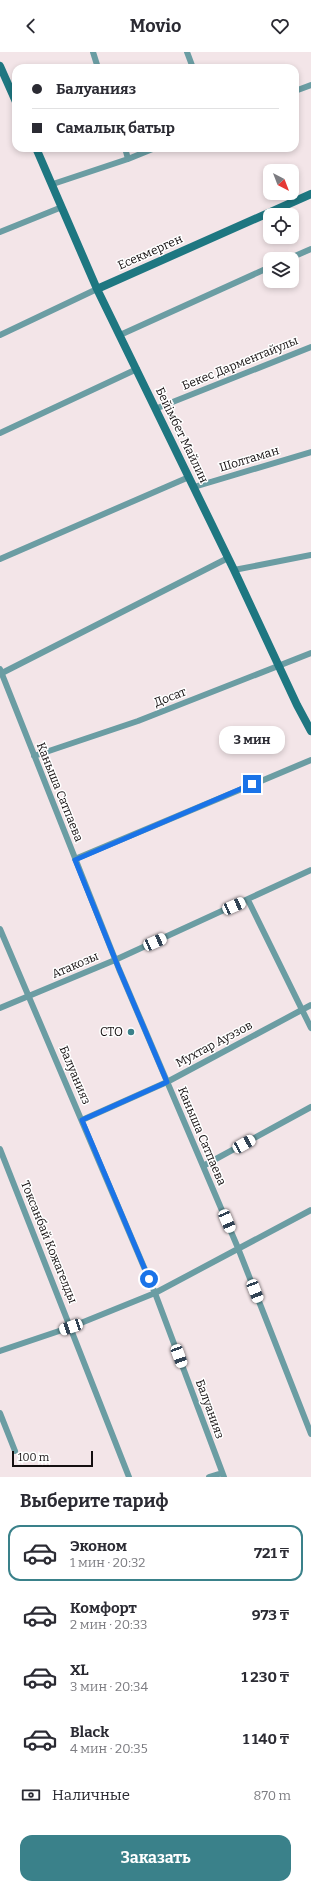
<!DOCTYPE html>
<html lang="ru">
<head>
<meta charset="utf-8">
<style>
	:root { --surface:#fff; --page:#f7f7f7; --text:#2b2b33; --muted:#7c7c81; --line:#e1e1e2; --accent:#3a818a }
	body { margin:0; font-family:Bitter,serif; background:var(--page); color:var(--text); height:100vh; display:flex; flex-direction:column; font-size:15px; white-space:nowrap }
	* { box-sizing:border-box; margin:0 }
	p { font-size:13px; color:var(--muted) }
	.icon { flex:none; width:22px; height:22px; fill:none; stroke:currentColor; stroke-width:2; stroke-linecap:round; stroke-linejoin:round }
	.map { position:relative; height:1425px; overflow:hidden }
	.drawer { display:flex; flex-direction:column; background:var(--surface); flex:1 }
	.drawer>* { flex:none }
	.guide { position:absolute; left:12px; top:12px; width:287px; height:88px; border-radius:12px; box-shadow:0 2px 6px #0003; display:grid; align-content:center; height:88px; padding:0 20px; background:var(--surface) }
	.needle { width:26px; rotate:138deg }
	.fabs { position:absolute; left:263px; top:112px; display:grid; gap:8px }
	.fabs a { display:grid; place-items:center; width:36px; height:36px; border-radius:8px; background:var(--surface); box-shadow:0 2px 6px #0003; font-size:20px }
	.scale { position:absolute; left:12px; bottom:10px; width:81px; box-sizing:border-box; padding-left:4px; border:2px solid #140f10; border-top:0; font-size:11px; line-height:14px; white-space:nowrap; color:#140f10; -webkit-text-stroke:3px #fff; paint-order:stroke }
	.end { position:absolute; width:18px; height:18px; margin:-9px; border:5px solid #1a73e8; background:#fff; box-shadow:0 0 0 2px #fff }
	.from { border-radius:50% }
	.bubble { position:absolute; height:28px; border-radius:12px; background:var(--surface); box-shadow:0 2px 6px #0003; font-size:13px; font-weight:700; line-height:28px; text-align:center }
	.car { position:absolute; width:12px; height:24px; margin:-12px -6px; border-radius:5px; box-shadow:0 0 3px 1px #0007; background:linear-gradient(#fff 24%,#345 0 40%,#fff 0 76%,#345 0 86%,#fff 0) }
	.guide b { display:flex; align-items:center; gap:14px; height:38px; font-size:15px }
	.guide b+b { border-top:1px solid var(--line) }
	.guide i { width:10px; height:10px; background:var(--text) }
	ul { padding:0; list-style:none }
	li { display:flex; align-items:center; gap:12px; height:56px; margin:0 8px 6px; padding:0 12px; border:2px solid transparent; border-radius:12px }
	li div { flex:1 }
	li b { display:block; font-size:15px }
	li em { font-style:normal; font-weight:700 }
	li.selected { border-color:var(--accent) }
	li>.icon { width:36px; height:36px; stroke-width:1.5 }
	h2 { padding:0 20px; font-size:18px; line-height:48px }
	.pay { display:flex; align-items:center; gap:10px; height:44px; padding:0 20px; font-size:15px }
	.pay p { margin-inline-start:auto }
	.button { display:flex; gap:8px; margin-top:auto; padding:8px 20px }
	.button a { flex:1; height:46px; border-radius:12px; background:var(--accent); color:#fff; font-size:16px; font-weight:700; line-height:46px; text-align:center }
	header { display:flex; justify-content:space-between; align-items:center; height:52px; padding:0 20px; background:var(--surface); font-size:18px; font-weight:700 }
	.map>svg:first-child { display:block }
	.lines { fill:none; stroke-linecap:round; stroke-linejoin:round }
	.street { stroke:#6b9da3; stroke-width:6 }
	.secondary { stroke:#1e7781; stroke-width:8 }
	.route { stroke:#1a73e8; stroke-width:5 }
	.poi-dot { fill:#3a818a; stroke:#fff; stroke-width:1.5 }
	.labels { text-anchor:middle; dominant-baseline:central; stroke-width:3; stroke-linejoin:round; paint-order:stroke }
	.street-label { font-size:12px; fill:#140f10; stroke:#fff }
	.poi-label { font-size:12px; fill:#140f10; stroke:#fff; text-anchor:end }
</style>
</head>
<body>
<header><svg class="icon" aria-label="back" viewBox="0 0 24 24"><path d="M15 5l-7 7 7 7"/></svg>Movio<svg class="icon" aria-label="heart" viewBox="0 0 24 24"><path d="M12 20l-8-8c-3-5 5-10 8-4 3-6 11-1 8 4z"/></svg></header>
<div class="map">
<svg width="311" height="1425" viewBox="0 0 311 1425">
	<rect width="100%" height="100%" fill="#f3e5e8"/>
	<g class="lines">
		<path class="street" d="M93,0l5,16
			M187,0l6,16
			M295,39l16,-6
			M125,96l3,11
			M53,132l75,-25 27,-11
			M0,180l62,-25
			M288,207l23,-10
			M0,283l97,-46
			M120,283l150,-68
			M155,357l156,-62
			M0,381l137,-64
			M194,435l117,-35
			M0,507l189,-82
			M234,518l77,-15
			M0,617l119,300 119,279 73,186
			M2,621l226,-115
			M34,704l104,-35 173,-68
			M75,807l236,-99
			M248,848l63,128
			M0,877l155,364 69,184
			M0,956l115,-48 196,-90
			M82,1068l85,-38 144,-77
			M0,1097l129,328
			M203,1114l108,-59
			M0,1299l71,-24 84,-34 156,-83
			M0,1361l15,38
			M209,1425l13,-4"/>
		<path class="secondary" d="M0,14l16,36
			M36,96l61,141 137,281 63,135 14,26
			M97,237l214,-95"/>
	</g>
	<g class="lines">
		<path class="route" d="M149,1227l-67,-159 85,-38 -48,-113 -44,-109 177,-76"/>
	</g>
	<circle class="poi-dot" cx="131" cy="980" r="4"/>
	<g class="labels">
		<g class="street-label">
			<text transform="translate(150 200) rotate(-24)">Eсекмерген</text>
			<text transform="translate(240 311) rotate(-22)">Бекес Дарментайулы</text>
			<text transform="translate(182 383) rotate(64)">Бейімбет Майлин</text>
			<text transform="translate(249 407) rotate(-17)">Шолтаман</text>
			<text transform="translate(170 645) rotate(-21)">Досат</text>
			<text transform="translate(60 740) rotate(68)">Каныша Сатпаева</text>
			<text transform="translate(75 913) rotate(-23)">Атакозы</text>
			<text transform="translate(214 992) rotate(-28)">Мухтар Ауэзов</text>
			<text transform="translate(75 1023) rotate(67)">Балуанияз</text>
			<text transform="translate(202 1084) rotate(67)">Каныша Сатпаева</text>
			<text transform="translate(49 1190) rotate(68)">Токсанбай Кожагелды</text>
			<text transform="translate(210 1357) rotate(70)">Балуанияз</text>
		</g>
		<g class="poi-label">
			<text x="123" y="980">CTO</text>
		</g>
	</g>
</svg>
<div class="fabs">
<a><svg class="needle" viewBox="-14 -14 28 28"><path d="M0-13l5 13h-10z" fill="#e53935"/><path d="M0 13l5-13h-10z" fill="#7c7c81"/></svg></a>
<a><svg class="icon" aria-label="locate" viewBox="0 0 24 24"><circle cx="12" cy="12" r="6"/><path d="M12 2v4M12 18v4M2 12h4M18 12h4"/></svg></a>
<a><svg class="icon" aria-label="layers" viewBox="0 0 24 24"><path d="M12 4l9 5-9 5-9-5zM3 14l9 5 9-5"/></svg></a>
</div>
<div class="scale">100 m</div>
<i class="end from" style="left:149px;top:1227px"></i>
<i class="end" style="left:252px;top:732px"></i>
<div class="bubble" style="left:219px;top:674px;width:66px">3 мин</div>
<i class="car" style="left:234px;top:854px;rotate:66deg"></i>
<i class="car" style="left:155px;top:890px;rotate:66deg"></i>
<i class="car" style="left:244px;top:1092px;rotate:61deg"></i>
<i class="car" style="left:227px;top:1169px;rotate:157deg"></i>
<i class="car" style="left:255px;top:1239px;rotate:159deg"></i>
<i class="car" style="left:71px;top:1275px;rotate:251deg"></i>
<i class="car" style="left:179px;top:1304px;rotate:160deg"></i>
<div class="guide">
<b><i class="from"></i>Балуанияз</b>
<b><i></i>Самалық батыр</b>
</div>
</div>
<section class="drawer">
<h2>Выберите тариф</h2>
<ul>
<li class="selected"><svg class="icon" aria-label="car" viewBox="0 0 24 24"><path d="M5 17H2v-5l4-1 3-4h7l3 4 3 1v5h-3M9 17h6M6 11h13"/><circle cx="7" cy="17" r="2"/><circle cx="17" cy="17" r="2"/></svg><div><b>Эконом</b><p>1 мин · 20:32</p></div><em>721 ₸</em></li>
<li><svg class="icon" aria-label="car" viewBox="0 0 24 24"><path d="M5 17H2v-5l4-1 3-4h7l3 4 3 1v5h-3M9 17h6M6 11h13"/><circle cx="7" cy="17" r="2"/><circle cx="17" cy="17" r="2"/></svg><div><b>Комфорт</b><p>2 мин · 20:33</p></div><em>973 ₸</em></li>
<li><svg class="icon" aria-label="car" viewBox="0 0 24 24"><path d="M5 17H2v-5l4-1 3-4h7l3 4 3 1v5h-3M9 17h6M6 11h13"/><circle cx="7" cy="17" r="2"/><circle cx="17" cy="17" r="2"/></svg><div><b>XL</b><p>3 мин · 20:34</p></div><em>1 230 ₸</em></li>
<li><svg class="icon" aria-label="car" viewBox="0 0 24 24"><path d="M5 17H2v-5l4-1 3-4h7l3 4 3 1v5h-3M9 17h6M6 11h13"/><circle cx="7" cy="17" r="2"/><circle cx="17" cy="17" r="2"/></svg><div><b>Black</b><p>4 мин · 20:35</p></div><em>1 140 ₸</em></li>
</ul>
<div class="pay"><svg class="icon" aria-label="cash" viewBox="0 0 24 24"><path d="M3 7h18v10H3z"/><circle cx="12" cy="12" r="2"/></svg>Наличные<p>870 m</p></div>
<div class="button"><a>Заказать</a></div>
</section>
</body>
</html>
